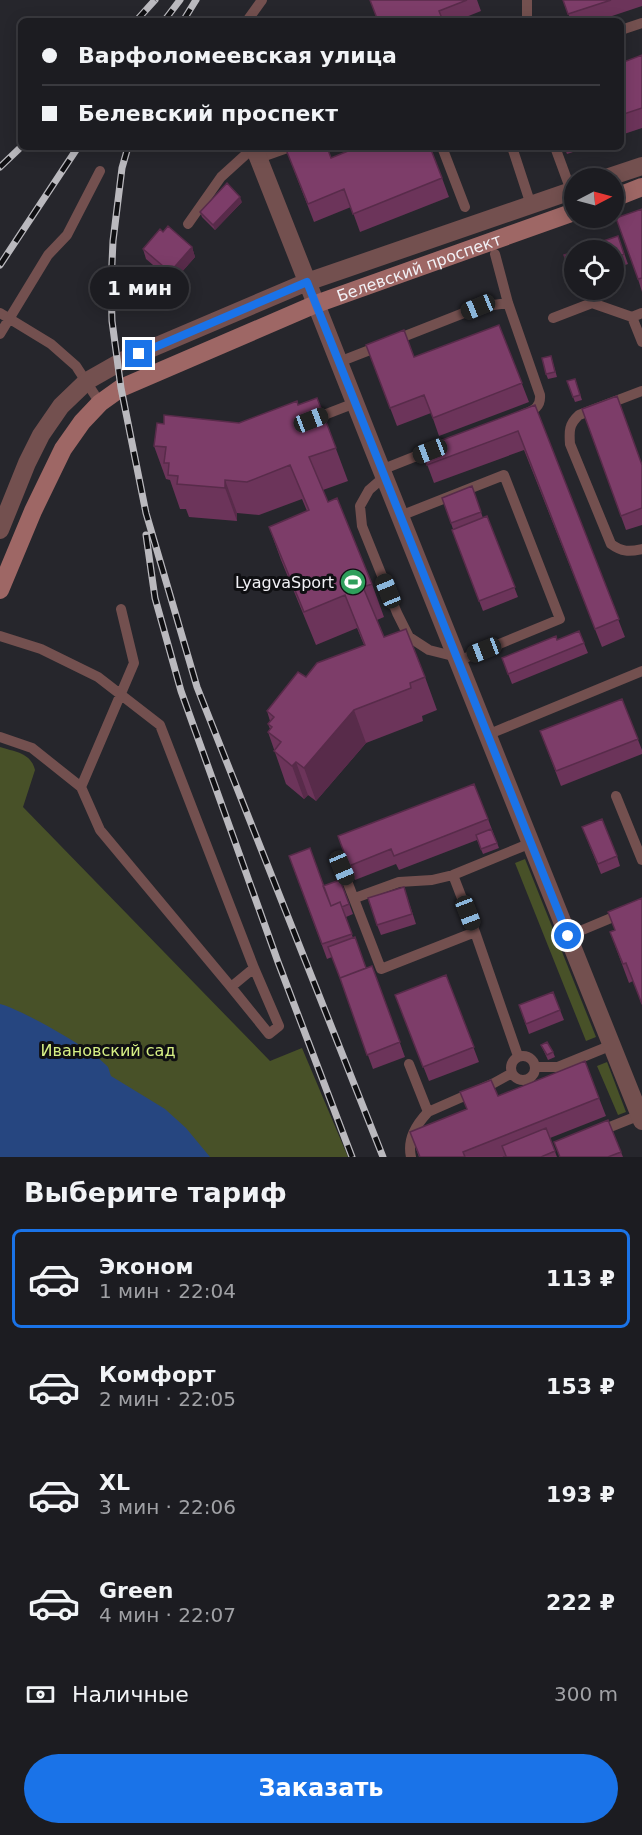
<!DOCTYPE html>
<html lang="ru">
<head>
<meta charset="utf-8">
<style>
	:root { --surface:#1c1c21; --page:#25252a; --text:#f1f3f6; --muted:#a0a1a5; --line:#3a3a3f; --accent:#1a73e8 }
	body { margin:0; font-family:"DejaVu Sans",sans-serif; background:var(--page); color:var(--text); height:100vh; display:flex; flex-direction:column; font-size:22px; white-space:nowrap }
	* { box-sizing:border-box; margin:0 }
	p { font-size:20px; color:var(--muted) }
	.icon { flex:none; width:33px; height:33px; fill:none; stroke:currentColor; stroke-width:2; stroke-linecap:round; stroke-linejoin:round }
	.map { position:relative; height:1157px; overflow:hidden }
	.drawer { display:flex; flex-direction:column; background:var(--surface); flex:1 }
	.drawer>* { flex:none }
	.top-card { position:absolute; left:18px; top:18px; width:606px; height:132px; border-radius:9px; box-shadow:0 3px 15px #0003,0 0 0 2px var(--line); display:grid; align-content:center; height:132px; padding:0 24px; background:var(--surface) }
	.needle { width:39px; rotate:84deg }
	.fabs { position:absolute; left:564px; top:168px; display:grid; gap:12px }
	.fabs a { display:grid; place-items:center; width:60px; height:60px; border-radius:50%; background:var(--surface); box-shadow:0 3px 15px #0003,0 0 0 2px var(--line); font-size:30px }
	.end { position:absolute; width:27px; height:27px; margin:-14px; border:8px solid #1a73e8; background:#fff; box-shadow:0 0 0 3px #fff }
	.from { border-radius:50% }
	.bubble { position:absolute; height:42px; border-radius:21px; background:var(--surface); box-shadow:0 3px 15px #0003,0 0 0 2px var(--line); font-size:20px; font-weight:700; line-height:42px; text-align:center }
	.car { position:absolute; width:18px; height:36px; margin:-18px -9px; border-radius:8px; box-shadow:0 0 4px 2px #0007; background:linear-gradient(#222 24%,#8ab4d8 0 40%,#222 0 76%,#8ab4d8 0 86%,#222 0) }
	.top-card b { display:flex; align-items:center; gap:21px; height:57px; font-size:22px }
	.top-card b+b { border-top:2px solid var(--line) }
	.top-card i { width:15px; height:15px; background:var(--text) }
	ul { padding:0; list-style:none }
	li { display:flex; align-items:center; gap:18px; height:99px; margin:0 12px 9px; padding:0 12px; border:3px solid transparent; border-radius:9px }
	li div { flex:1 }
	li b { display:block; font-size:22px }
	li em { font-style:normal; font-weight:700 }
	li.active { border-color:var(--accent) }
	li>.icon { width:54px; height:54px; stroke-width:1.5 }
	h2 { padding:0 24px; font-size:27px; line-height:72px }
	.pay { display:flex; align-items:center; gap:15px; height:66px; padding:0 24px; font-size:22px }
	.pay p { margin-inline-start:auto }
	.button { display:flex; gap:12px; margin-top:auto; padding:12px 24px }
	.button a { flex:1; height:69px; border-radius:36px; background:var(--accent); color:#fff; font-size:24px; font-weight:700; line-height:69px; text-align:center }
	.map>svg:first-child { display:block }
	.green { fill:#485128 }
	.water { fill:#264680 }
	.lines { fill:none; stroke-linecap:round; stroke-linejoin:round }
	.lane { stroke:#73504f; stroke-width:10 }
	.street { stroke:#73504f; stroke-width:18 }
	.secondary { stroke:#9e6765; stroke-width:18 }
	.rail-casing { stroke:#bab9be; stroke-width:7 }
	.rail { stroke:#0f0f12; stroke-width:4.5; stroke-dasharray:14; stroke-linecap:butt }
	.wall { fill:#6c345a }
	.shaded-wall { fill:#582b4a }
	.building { fill:#7d3d69; stroke:#582b4a; stroke-width:1.5 }
	.route { stroke:#1a73e8; stroke-width:8 }
	.labels { text-anchor:middle; dominant-baseline:central; stroke-width:6; stroke-linejoin:round; paint-order:stroke }
	.street-label { font-size:16px; fill:#f2f1f6; stroke:#0f0f12 }
	.poi-label { font-size:16px; fill:#f2f1f6; stroke:#0f0f12; text-anchor:end }
	.park-label { font-size:16px; fill:#d7f085; stroke:#0f0f12 }
</style>
</head>
<body>
<div class="map">
<svg width="642" height="1157" viewBox="0 0 642 1157">
	<rect width="100%" height="100%" fill="#26262c"/>
	<path class="green" d="M0,747c16,5 31,6 35,23l-12,37 247,254 32,-13 46,109h-348z
		M525,859l71,178 -10,4 -71,-178z
		M607,1062l19,50 -8,3 -21,-49z"/>
	<path class="water" d="M0,1004c21,5 95,47 108,63 1,2 2,7 3,9l54,33 21,19 24,29h-210z"/>
	<g class="lines">
		<path class="lane" d="M247,21l15,-21
			M527,21v-21
			M621,30l21,-7
			M442,147l23,60
			M512,147l19,58
			M555,147l18,49
			M259,158l31,-11
			M188,224l33,-47 33,-30
			M495,254l13,49 32,92c1,12 -6,15 -16,19
			M0,313l51,31 25,22 24,37
			M632,317l10,25
			M553,318l39,-15 40,14 10,-4
			M0,334l48,-79 19,-20 33,-64
			M395,340l84,-33 29,-4
			M339,362l41,-16
			M642,391l-63,24c-10,9 -10,16 -9,29l41,100c11,8 18,8 31,5
			M311,420l44,-17
			M381,470l53,-21
			M384,477l-15,13 -9,16 2,20 35,87 12,24 20,13 28,7
			M400,516l104,-41 56,144 -102,42
			M0,636l41,13 57,28 62,48 94,243 -23,19 -131,-157 -19,-43 -49,-39 -32,-11
			M487,735l155,-64
			M81,787l53,-124 -13,-54
			M616,796l26,64
			M342,868l39,101 94,-37
			M453,875l22,57 43,124
			M355,898l44,-16 33,-2 21,-5 78,-32
			M568,936l74,-31
			M231,987l38,47 10,-8 -25,-58
			M511 1068a12 12 0 1 1 24 0a12 12 0 1 1-24 0Z
			M409,1064l19,48
			M535,1067h23l54,-22
			M600,1131l40,-16
			M411,1157c-4,-18 5,-32 17,-45l66,-29 18,-10"/>
		<path class="street" d="M254,147l120,304 268,670
			M606,178l36,-12
			M0,530l27,-67 14,-28 20,-29 26,-25 37,-21 183,-78 267,-92"/>
		<g class="secondary">
			<path d="M614,198l28,-11"/>
			<path id="s1" d="M0,590l33,-79 30,-62 19,-27 18,-19 21,-15 195,-84 258,-92"/>
		</g>
		<g class="rail-casing">
			<path id="rail" d="M136,21l19,-21
				M164,21l16,-21
				M183,21l13,-21
				M128,147l-6,21 -9,73 -2,44 1,36 9,67 25,125 51,174 186,470
				M0,167l21,-20
				M0,265l78,-118
				M146,535l9,63 26,93 97,271 74,195"/>
		</g>
		<use href="#rail" class="rail"/>
	</g>
	<path class="wall" d="M370,0h107l4,11 -25,10h-78z
		M563,0h79v6l-45,15h-26z
		M642,55v73l-21,7v-72z
		M285,147l46,11 111,20 7,19 -89,35 -9,-25 -37,15z
		M564,147h24l-21,7z
		M242,202l-27,28 -13,-13 -2,-5z
		M642,209v83l-4,-13z
		M163,232l29,15 3,10 -22,25 -27,-23 -3,-10z
		M618,236l10,28 -14,5v-19z
		M574,252v31l-6,-18z
		M499,325l30,77 -90,34 -8,-23 -34,13 -31,-81 48,12z
		M551,356l6,21 -9,2 -2,-5z
		M575,379l7,21 -7,2 -8,-21z
		M317,398l31,83 -25,9 5,12 44,82 12,33 -7,3 7,17 41,40 12,33 -15,6 1,5 -57,22 -50,58 -8,-6 -4,4 -18,-15 -18,-52 2,-3 -2,-5 2,-3 -3,-10 39,-34 58,-32 -7,-17 -41,17 -35,-85 -12,-33 38,-16 -5,-12 -43,16 -22,-2v8l-48,-4 -3,-8h-6l-10,-29 -4,-1 -12,-33 85,-23 59,-18z
		M535,405l90,232 -23,10 -78,-197 -90,33 -13,-35z
		M582,409l60,56v60l-16,5z
		M472,486l11,32 4,-2 31,81 -35,14 -31,-81 1,-1 -11,-31z
		M579,631l9,22 -76,31 -10,-26 55,-18z
		M622,699l20,51v4l-81,32 -21,-55z
		M488,819l11,29 -16,6 -6,-14 -78,30 -3,-6 -41,16 -17,-44z
		M582,827l35,29 3,10 -19,8z
		M289,856l34,30 17,-6 13,34 -7,3 7,21 13,30 6,-2 33,91 -32,12 -41,-112 -5,2z
		M404,887l12,37 -35,11 -4,-10z
		M642,898v107l-9,-24 -4,2 -19,-51 5,-2 -7,-18z
		M446,975l33,87 -50,19 -34,-86z
		M519,1005l41,5 4,10 -35,14z
		M541,1045l12,7 2,5 -7,3z
		M498,1096l101,2 7,18 -56,22 7,19h-138l-9,-25z
		M608,1120l15,37h-64z"/>
	<path class="shaded-wall" d="M240,197l2,5 -27,28 -2,-5z
		M192,247l3,10 -22,25 -3,-10z
		M225,480l12,33v8l-12,-33z
		M354,710l12,33 -50,58 -12,-33z
		M296,762l12,33 -4,4 -12,-33z"/>
	<path class="building" d="M370,0h97l-28,11 4,10h-65z
		M563,0h48l-43,14z
		M642,55v53l-21,7v-52z
		M285,147h42l4,11 27,-11h72l12,31 -89,36 -9,-25 -36,15z
		M227,183l13,14 -27,28 -13,-13z
		M642,209v69l-4,1 -22,-61z
		M168,226l24,21 -22,25 -27,-23 17,-20 3,3z
		M618,236l6,18 -10,4v-8h-37z
		M574,252v20l-3,1 -7,-18z
		M499,325l23,58 -89,35 -9,-23 -34,13 -24,-63 38,-15 10,27z
		M551,356l4,16 -9,2 -4,-16z
		M575,379l5,16 -7,2 -6,-16z
		M617,396l25,69v43l-21,8 -39,-107z
		M317,398l19,50 -27,9 19,45 9,-4 35,86 -9,3 21,50 22,-8 19,48 -15,6 1,5 -57,22 -50,58 -8,-6 -4,4 -18,-15 7,-9 -13,-10 4,-5 -4,-3 6,-7 -7,-6 31,-39 8,5 11,-14 48,-18 -20,-50 -41,17 -35,-85 40,-17 -19,-45 -43,17 -22,-2v8l-48,-4 1,-8 -10,-1 1,-12h-5l2,-16 -12,-1 3,-23 7,1v-9l75,8 58,-22 1,4z
		M535,405l84,214 -24,10 -77,-198 -91,34 -6,-17z
		M472,486l9,26 -30,11 -9,-25z
		M487,516l28,71 -36,14 -27,-71z
		M579,631l5,12 -76,31 -6,-16 54,-22 1,4z
		M622,699l16,40 -82,32 -16,-40z
		M474,784l14,35 -94,37 -3,-7 -42,17 -11,-30z
		M602,819l15,37 -19,8 -16,-37z
		M491,829l6,14 -16,6 -5,-14z
		M310,848l21,58 9,-4 12,32 -30,10 -33,-88z
		M340,880l9,24 -7,3 -2,-5 -9,4 -8,-20z
		M404,887l8,27 -35,11 -9,-27z
		M642,898v106l-16,-41 -3,1 -13,-32 5,-2 -7,-18z
		M355,937l11,31 -26,10 -12,-31z
		M372,966l28,76 -33,13 -27,-77z
		M446,975l28,72 -51,20 -28,-72z
		M553,992l7,18 -34,14 -7,-19z
		M547,1042l6,10 -6,3 -6,-10z
		M585,1061l14,37 -136,54 2,5h-45l-10,-25 57,-23 -7,-17 31,-12 7,16z
		M608,1120l13,32 -13,5h-48l-6,-15z
		M546,1128l9,23 -14,6h-38l3,-1 -4,-10z"/>
	<g class="lines">
		<path class="route" d="M139,354l168,-72 261,654"/>
	</g>
	<defs>
		<g id="stadium-disc" transform="scale(1.35)"><circle r="9.5" fill="#2e9e5b" stroke="#0f0f12"/><path d="M0-5a6.5 5 0 1 0 0 10a6.5 5 0 1 0 0-10ZM-3.5-1.8h7v3.6h-7Z" fill="#fff"/></g>
	</defs>
	<g fill-rule="evenodd">
		<use href="#stadium-disc" x="353" y="582"/>
	</g>
	<g class="labels">
		<g class="street-label">
			<text stroke="none"><textPath href="#s1" startOffset="561">Белевский проспект</textPath></text>
		</g>
		<g class="poi-label">
			<text x="334" y="582">LyagvaSport</text>
		</g>
		<g class="park-label">
			<text x="108" y="1050">Ивановский сад</text>
		</g>
	</g>
</svg>
<div class="fabs">
<a><svg class="needle" viewBox="-14 -14 28 28"><path d="M0-13l5 13h-10z" fill="#e53935"/><path d="M0 13l5-13h-10z" fill="#a0a1a5"/></svg></a>
<a><svg class="icon" aria-label="locate" viewBox="0 0 24 24"><circle cx="12" cy="12" r="6"/><path d="M12 2v4M12 18v4M2 12h4M18 12h4"/></svg></a>
</div>
<i class="end from" style="left:568px;top:936px"></i>
<i class="end" style="left:139px;top:354px"></i>
<div class="bubble" style="left:90px;top:267px;width:99px">1 мин</div>
<i class="car" style="left:478px;top:307px;rotate:248deg"></i>
<i class="car" style="left:311px;top:420px;rotate:69deg"></i>
<i class="car" style="left:430px;top:451px;rotate:249deg"></i>
<i class="car" style="left:388px;top:591px;rotate:338deg"></i>
<i class="car" style="left:484px;top:650px;rotate:249deg"></i>
<i class="car" style="left:342px;top:868px;rotate:157deg"></i>
<i class="car" style="left:468px;top:913px;rotate:159deg"></i>
<div class="top-card">
<b><i class="from"></i>Варфоломеевская улица</b>
<b><i></i>Белевский проспект</b>
</div>
</div>
<section class="drawer">
<h2>Выберите тариф</h2>
<ul>
<li class="active"><svg class="icon" aria-label="car" viewBox="0 0 24 24"><path d="M5 17H2v-5l4-1 3-4h7l3 4 3 1v5h-3M9 17h6M6 11h13"/><circle cx="7" cy="17" r="2"/><circle cx="17" cy="17" r="2"/></svg><div><b>Эконом</b><p>1 мин · 22:04</p></div><em>113 ₽</em></li>
<li><svg class="icon" aria-label="car" viewBox="0 0 24 24"><path d="M5 17H2v-5l4-1 3-4h7l3 4 3 1v5h-3M9 17h6M6 11h13"/><circle cx="7" cy="17" r="2"/><circle cx="17" cy="17" r="2"/></svg><div><b>Комфорт</b><p>2 мин · 22:05</p></div><em>153 ₽</em></li>
<li><svg class="icon" aria-label="car" viewBox="0 0 24 24"><path d="M5 17H2v-5l4-1 3-4h7l3 4 3 1v5h-3M9 17h6M6 11h13"/><circle cx="7" cy="17" r="2"/><circle cx="17" cy="17" r="2"/></svg><div><b>XL</b><p>3 мин · 22:06</p></div><em>193 ₽</em></li>
<li><svg class="icon" aria-label="car" viewBox="0 0 24 24"><path d="M5 17H2v-5l4-1 3-4h7l3 4 3 1v5h-3M9 17h6M6 11h13"/><circle cx="7" cy="17" r="2"/><circle cx="17" cy="17" r="2"/></svg><div><b>Green</b><p>4 мин · 22:07</p></div><em>222 ₽</em></li>
</ul>
<div class="pay"><svg class="icon" aria-label="cash" viewBox="0 0 24 24"><path d="M3 7h18v10H3z"/><circle cx="12" cy="12" r="2"/></svg>Наличные<p>300 m</p></div>
<div class="button"><a>Заказать</a></div>
</section>
</body>
</html>
